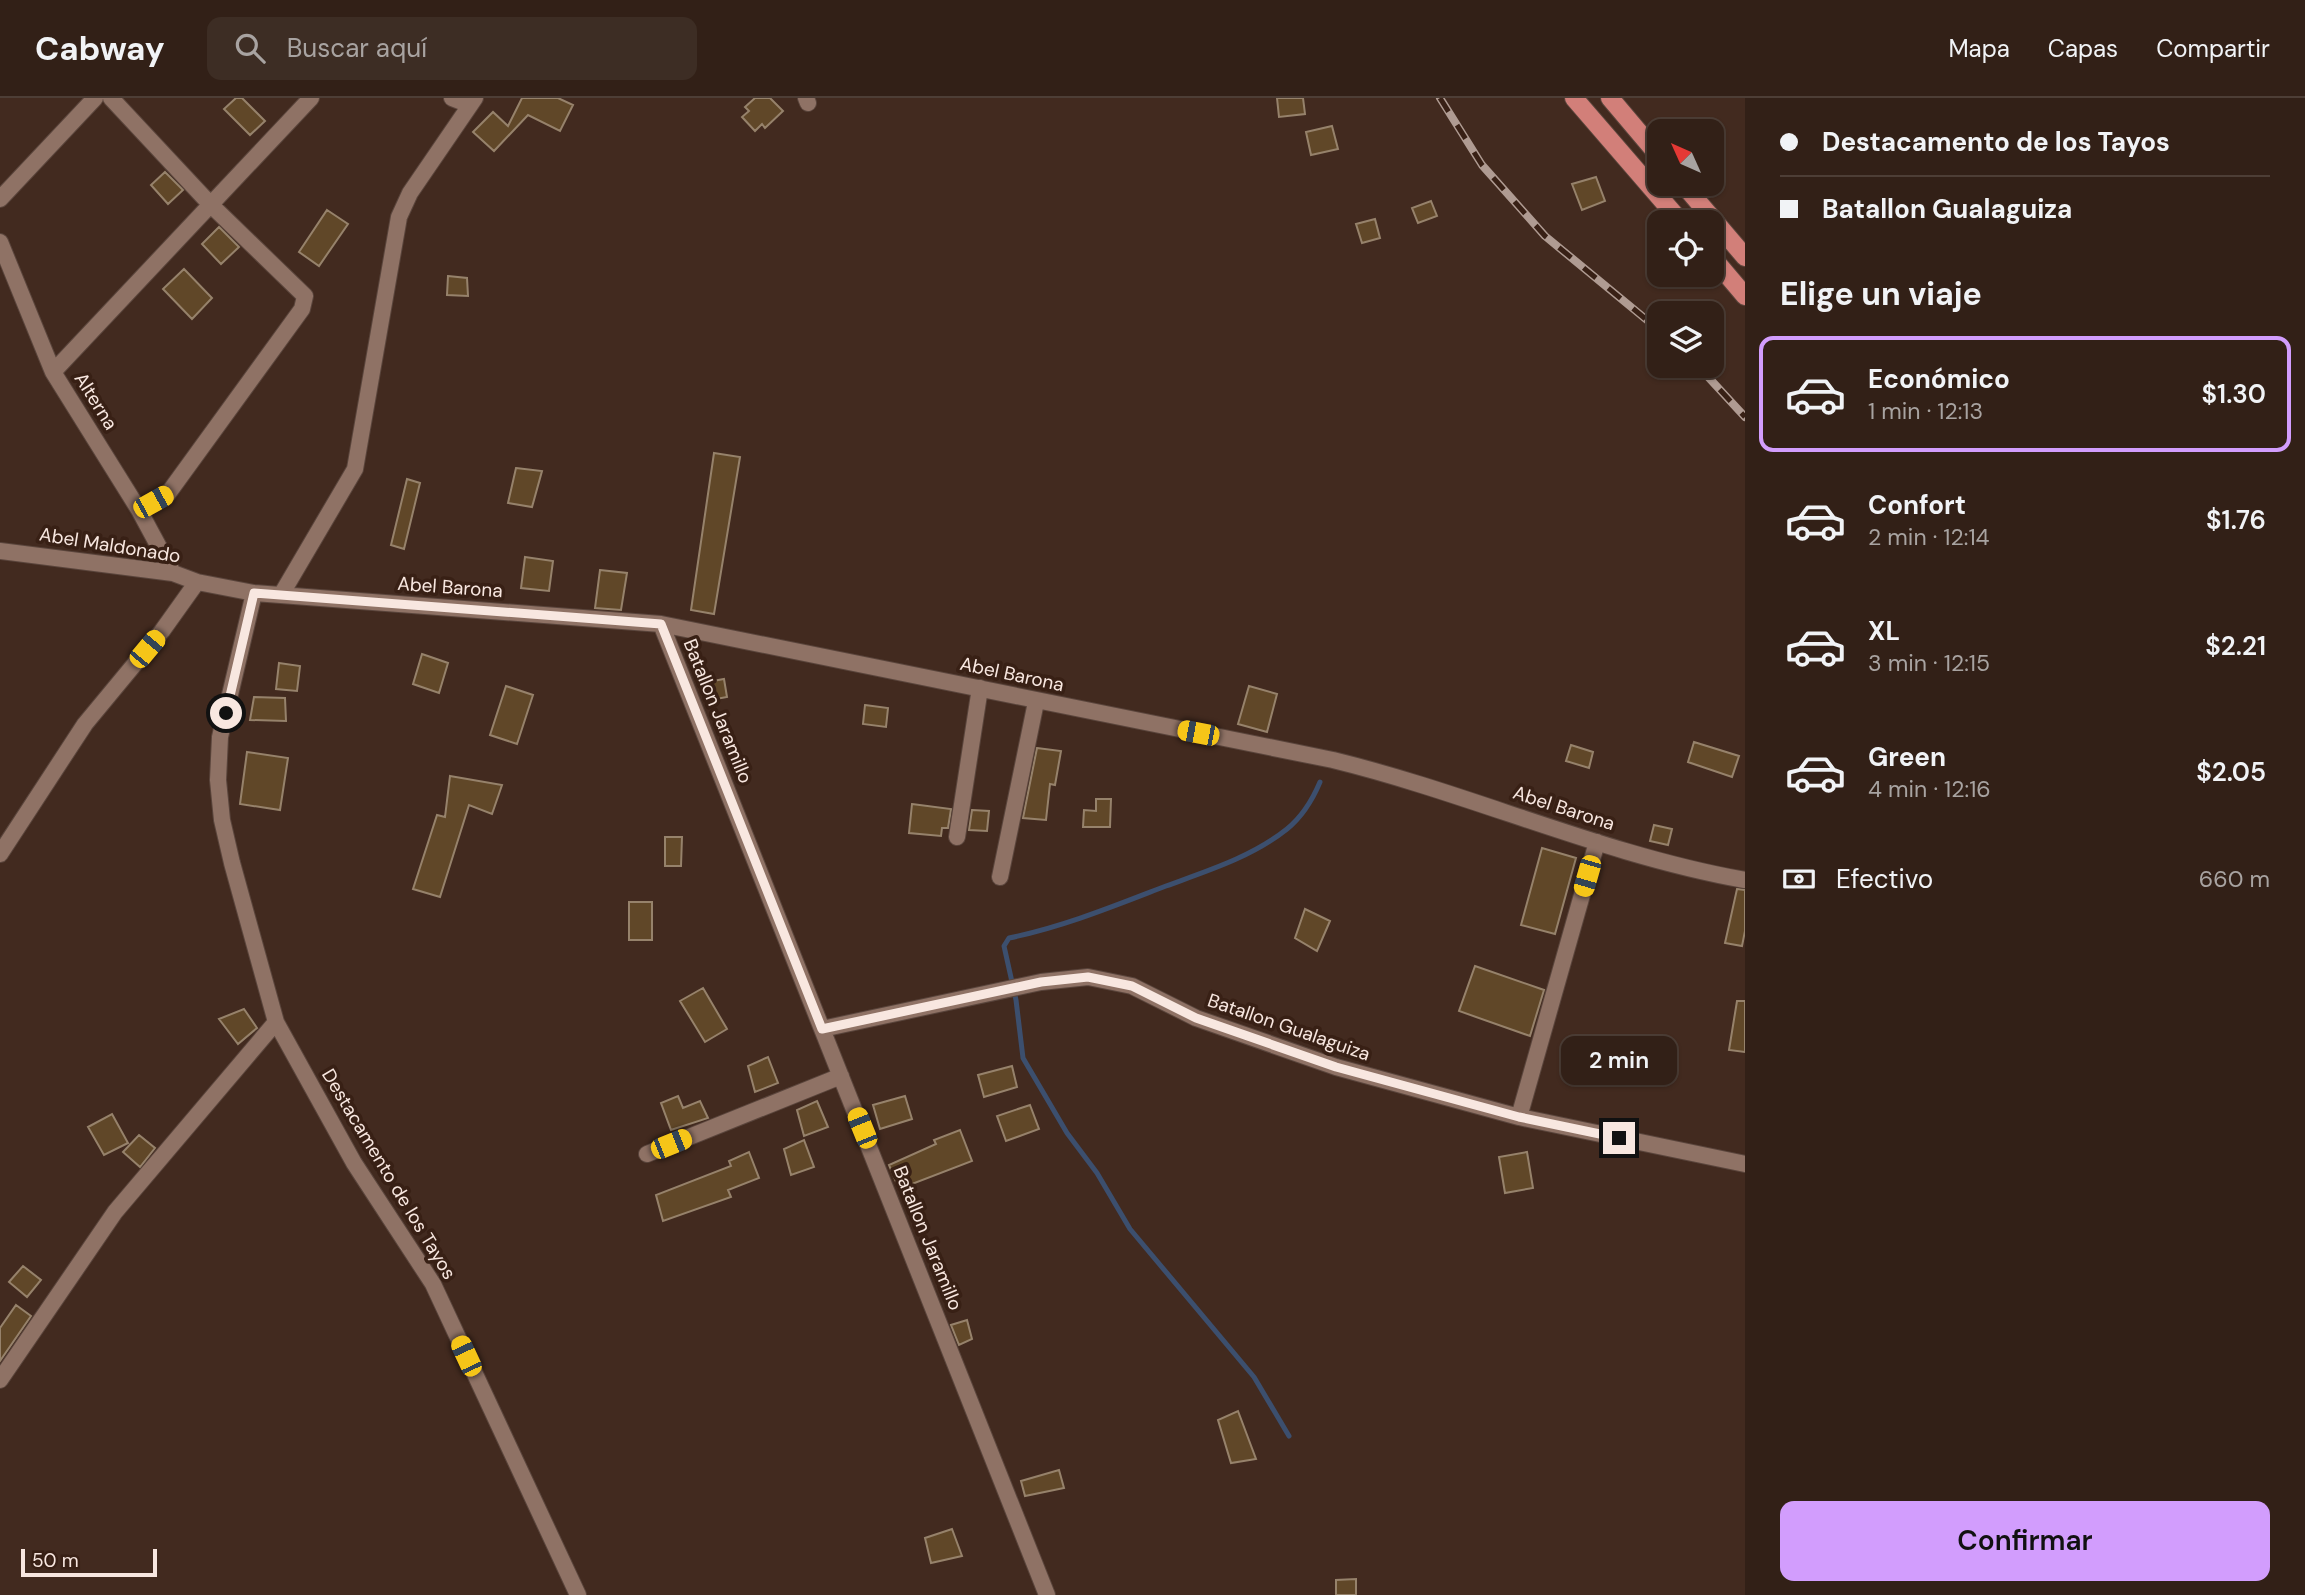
<!DOCTYPE html>
<html lang="es">
<head>
<meta charset="utf-8">
<style>
	:root { --surface:#322017; --page:#3d2d24; --text:#f1f3f6; --muted:#a8a3a1; --line:#4d3e36; --accent:#d29dfd }
	body { margin:0; font-family:"DM Sans",sans-serif; background:var(--page); color:var(--text); height:100vh; display:flex; flex-direction:column; font-size:26px; white-space:nowrap }
	* { box-sizing:border-box; margin:0 }
	p { font-size:23px; color:var(--muted) }
	.icon { flex:none; width:38px; height:38px; fill:none; stroke:currentColor; stroke-width:2; stroke-linecap:round; stroke-linejoin:round }
	.map { position:relative; flex:1; overflow:hidden }
	.details { display:flex; flex-direction:column; background:var(--surface); width:560px }
	.details>* { flex:none }
	.guide { display:grid; align-content:center; height:154px; padding:0 35px; background:var(--surface) }
	.needle { width:46px; rotate:315deg }
	.fabs { position:absolute; left:1647px; top:21px; display:grid; gap:14px }
	.fabs a { display:grid; place-items:center; width:77px; height:77px; border-radius:14px; background:var(--surface); box-shadow:0 2px 5px #0004,0 0 0 2px var(--line); font-size:35px }
	.scale { position:absolute; left:21px; bottom:18px; width:136px; box-sizing:border-box; padding-left:7px; border:4px solid #f8e7e0; border-top:0; font-size:19px; line-height:24px; white-space:nowrap; color:#f8e7e0; -webkit-text-stroke:5px #382015; paint-order:stroke }
	.end { position:absolute; width:32px; height:32px; margin:-16px; border:9px solid #f8e7e0; background:#111; box-shadow:0 0 0 4px #111 }
	.from { border-radius:50% }
	.bubble { position:absolute; height:49px; border-radius:14px; background:var(--surface); box-shadow:0 2px 5px #0004,0 0 0 2px var(--line); font-size:23px; font-weight:600; line-height:49px; text-align:center }
	.car { position:absolute; width:21px; height:42px; margin:-21px -10px; border-radius:9px; box-shadow:0 0 5px 2px #0007; background:linear-gradient(#f5c518 24%,#345 0 40%,#f5c518 0 76%,#345 0 86%,#f5c518 0) }
	.guide b { display:flex; align-items:center; gap:24px; height:66px; font-size:26px }
	.guide b+b { border-top:2px solid var(--line) }
	.guide i { width:18px; height:18px; background:var(--text) }
	ul { padding:0; list-style:none }
	li { display:flex; align-items:center; gap:21px; height:116px; margin:0 14px 10px; padding:0 21px; border:4px solid transparent; border-radius:14px }
	li div { flex:1 }
	li b { display:block; font-size:26px }
	li em { font-style:normal; font-weight:600 }
	li.on { border-color:var(--accent) }
	li>.icon { width:63px; height:63px; stroke-width:1.5 }
	h2 { padding:0 35px; font-size:32px; line-height:84px }
	.pay { display:flex; align-items:center; gap:18px; height:77px; padding:0 35px; font-size:26px }
	.pay p { margin-inline-start:auto }
	.action { display:flex; gap:14px; margin-top:auto; padding:14px 35px }
	.action a { flex:1; height:80px; border-radius:14px; background:var(--accent); color:#111; font-size:28px; font-weight:600; line-height:80px; text-align:center }
	header { display:flex; align-items:center; gap:42px; box-sizing:border-box; height:98px; padding:0 35px; background:var(--surface); border-bottom:2px solid var(--line) }
	header strong { font-size:33px }
	nav { display:flex; gap:38px; margin-inline-start:auto; font-size:24px }
	.search { width:490px; height:63px; background:var(--page); display:flex; align-items:center; gap:18px; box-sizing:border-box; padding:0 24px; border-radius:14px; color:var(--muted); font-size:26px }
	main { display:flex; flex:1; min-height:0 }
	.map>svg:first-child { display:block }
	.lines { fill:none; stroke-linecap:round; stroke-linejoin:round }
	.stream { stroke:#3c4f6e; stroke-width:5 }
	.building { fill:#604728; stroke:#96826b; stroke-width:2 }
	.street-casing { stroke:#5a453c; stroke-width:18 }
	.primary-casing { stroke:#5a453c; stroke-width:20 }
	.street { stroke:#8f7265; stroke-width:16 }
	.primary { stroke:#d27f79; stroke-width:18 }
	.rail-casing { stroke:#af9b92; stroke-width:8 }
	.rail { stroke:#382015; stroke-width:5; stroke-dasharray:16; stroke-linecap:butt }
	.route { stroke:#f8e7e0; stroke-width:9 }
	.labels { text-anchor:middle; dominant-baseline:central; stroke-width:7; stroke-linejoin:round; paint-order:stroke }
	.street-label { font-size:19px; fill:#f8e7e0; stroke:#382015 }
</style>
</head>
<body>
<header>
<strong>Cabway</strong>
<div class="search"><svg class="icon" aria-label="search" viewBox="0 0 24 24"><circle cx="10" cy="10" r="6"/><path d="M15 15l6 6"/></svg>Buscar aquí</div>
<nav><a>Mapa</a><a>Capas</a><a>Compartir</a></nav>
</header>
<main>
<div class="map">
<svg width="1745" height="1497" viewBox="0 0 1745 1497">
	<rect width="100%" height="100%" fill="#422a1f"/>
	<g class="lines">
		<path class="stream" d="M1289,1338l-35,-59 -124,-148 -33,-56 -30,-40 -44,-75 -7,-58 -12,-54 5,-8c54,-11 105,-32 157,-52 41,-15 86,-29 121,-57 16,-13 25,-28 33,-47"/>
	</g>
	<path class="building" d="M236,0h6l23,23 -15,14 -26,-26z
		M522,0h36l15,7 -13,26 -32,-16 -34,36 -21,-19 20,-20 15,14z
		M755,0h15l13,13 -18,17 -3,-4 -7,7 -13,-14 7,-6 -4,-4z
		M1277,0h26l2,16 -26,3z
		M1332,28l6,23 -27,6 -5,-23z
		M165,74l18,18 -15,14 -17,-19z
		M1596,79l9,24 -23,9 -10,-26z
		M1431,103l6,15 -19,7 -6,-15z
		M327,112l21,14 -29,42 -20,-14z
		M1375,121l5,19 -18,5 -6,-19z
		M219,129l20,20 -18,17 -19,-20z
		M184,171l28,29 -20,21 -29,-30z
		M448,178l19,2 1,18 -21,-1z
		M714,355l26,4 -26,157 -23,-4z
		M516,370l26,3 -10,36 -24,-4z
		M407,381l13,4 -16,66 -13,-4z
		M525,459l28,4 -4,30 -28,-3z
		M600,472l27,3 -6,37 -26,-2z
		M422,556l26,9 -9,30 -26,-9z
		M279,565l21,3 -3,25 -21,-2z
		M724,581l3,18 -22,4 -3,-18z
		M506,588l27,9 -16,49 -27,-9z
		M1249,588l28,8 -10,38 -29,-8z
		M254,599l31,1 1,23 -36,-1z
		M865,607l23,3 -2,19 -23,-3z
		M1694,644l45,14 -7,21 -44,-15z
		M1571,647l22,7 -4,16 -23,-7z
		M1037,650l24,3 -6,34 -5,-1 -4,36 -23,-2z
		M247,654l41,6 -8,52 -40,-6z
		M450,678l52,9 -10,29 -23,-9 -29,92 -27,-8 24,-74 8,2z
		M1096,701h15l-1,28h-27l1,-17 12,1z
		M912,706l39,5 -3,19h-6l-1,8 -32,-3z
		M972,712l17,1 -2,20 -18,-1z
		M1654,727l18,4 -4,16 -18,-4z
		M665,739h17l-1,29h-16z
		M1542,750l34,10 -21,76 -34,-9z
		M1737,791l8,1v41l-3,15 -17,-3z
		M629,804h23v38h-23z
		M1305,811l25,12 -13,30 -22,-13z
		M1475,868l69,24 -14,46 -71,-25z
		M703,890l24,41 -22,13 -25,-41z
		M1737,903h8v51l-16,-2z
		M244,911l13,19 -19,16 -19,-25z
		M768,959l10,26 -23,9 -7,-26z
		M1012,968l5,21 -33,10 -6,-22z
		M678,998l5,12 17,-7 8,17 -37,12 -10,-27z
		M905,998l7,23 -32,10 -7,-24z
		M817,1003l11,26 -24,9 -7,-26z
		M1030,1007l9,24 -33,12 -9,-25z
		M112,1016l16,29 -24,12 -16,-28z
		M960,1032l12,31 -73,28 -10,-24 47,-21 -2,-4z
		M139,1037l16,13 -15,19 -17,-15z
		M804,1042l10,27 -23,8 -7,-26z
		M749,1054l10,26 -31,12 3,7 -68,24 -7,-26 75,-29 -2,-5z
		M1527,1054l6,36 -28,5 -6,-36z
		M23,1168l18,14 -14,17 -18,-15z
		M16,1207l15,11 -31,45v-33z
		M967,1222l5,19 -13,6 -8,-20z
		M1238,1313l18,48 -25,4 -13,-43z
		M1059,1372l5,18 -39,8 -4,-15z
		M952,1431l10,27 -31,7 -6,-25z
		M1356,1481v16h-20v-15z"/>
	<g class="lines">
		<g class="street-casing">
			<path id="street" d="M111,0l99,106 95,92 -3,13 -135,186 -28,15
				M452,0l18,7
				M806,0l2,5
				M0,101l95,-101
				M0,144l53,130 86,138 34,63
				M53,274l258,-274
				M0,453l173,22 24,9 57,11 407,31 672,136c139,34 271,95 412,120
				M254,495l-34,144 -2,43 4,40 10,43 44,159 78,141 79,121 145,311
				M281,497l74,-126 44,-252 11,-24 65,-95
				M661,526l386,971
				M957,739l23,-149
				M0,756l85,-130 77,-93 35,-49
				M1000,779l36,-175
				M822,931l219,-47 47,-5 44,9 64,32 140,49 183,50 226,47
				M1519,1019l78,-275
				M647,1056l194,-78
				M0,1282l115,-168 161,-190"/>
		</g>
		<g class="primary-casing">
			<path id="primary" d="M1574,0l107,124
				M1610,0l49,58
				M1683,86l62,73
				M1712,159l33,39"/>
		</g>
		<use href="#street" class="street"/>
		<use href="#primary" class="primary"/>
		<g class="rail-casing">
			<path id="rail" d="M1440,0l42,67 63,71 114,94
				M1698,268l47,51"/>
		</g>
		<use href="#rail" class="rail"/>
	</g>
	<g class="lines">
		<path class="route" d="M226,615l28,-120 407,31 161,405 219,-47 47,-5 44,9 64,32 140,49 183,50 100,21"/>
	</g>
	<g class="labels">
		<g class="street-label">
			<text transform="translate(96 303) rotate(58)">Alterna</text>
			<text transform="translate(110 447) rotate(9)">Abel Maldonado</text>
			<text transform="translate(450 489) rotate(4)">Abel Barona</text>
			<text transform="translate(1012 576) rotate(12)">Abel Barona</text>
			<text transform="translate(718 613) rotate(68)">Batallon Jaramillo</text>
			<text transform="translate(1564 710) rotate(18)">Abel Barona</text>
			<text transform="translate(1289 929) rotate(19)">Batallon Gualaguiza</text>
			<text transform="translate(389 1076) rotate(59)">Destacamento de los Tayos</text>
			<text transform="translate(928 1140) rotate(68)">Batallon Jaramillo</text>
		</g>
	</g>
</svg>
<div class="fabs">
<a><svg class="needle" viewBox="-14 -14 28 28"><path d="M0-13l5 13h-10z" fill="#e53935"/><path d="M0 13l5-13h-10z" fill="#a8a3a1"/></svg></a>
<a><svg class="icon" aria-label="locate" viewBox="0 0 24 24"><circle cx="12" cy="12" r="6"/><path d="M12 2v4M12 18v4M2 12h4M18 12h4"/></svg></a>
<a><svg class="icon" aria-label="layers" viewBox="0 0 24 24"><path d="M12 4l9 5-9 5-9-5zM3 14l9 5 9-5"/></svg></a>
</div>
<div class="scale">50 m</div>
<i class="end from" style="left:226px;top:615px"></i>
<i class="end" style="left:1619px;top:1040px"></i>
<div class="bubble" style="left:1561px;top:938px;width:116px">2 min</div>
<i class="car" style="left:153px;top:404px;rotate:61deg"></i>
<i class="car" style="left:147px;top:551px;rotate:40deg"></i>
<i class="car" style="left:1198px;top:635px;rotate:281deg"></i>
<i class="car" style="left:1587px;top:778px;rotate:196deg"></i>
<i class="car" style="left:862px;top:1030px;rotate:338deg"></i>
<i class="car" style="left:671px;top:1046px;rotate:68deg"></i>
<i class="car" style="left:466px;top:1258px;rotate:335deg"></i>
</div>
<section class="details">
<div class="guide">
<b><i class="from"></i>Destacamento de los Tayos</b>
<b><i></i>Batallon Gualaguiza</b>
</div>
<h2>Elige un viaje</h2>
<ul>
<li class="on"><svg class="icon" aria-label="car" viewBox="0 0 24 24"><path d="M5 17H2v-5l4-1 3-4h7l3 4 3 1v5h-3M9 17h6M6 11h13"/><circle cx="7" cy="17" r="2"/><circle cx="17" cy="17" r="2"/></svg><div><b>Económico</b><p>1 min · 12:13</p></div><em>$1.30</em></li>
<li><svg class="icon" aria-label="car" viewBox="0 0 24 24"><path d="M5 17H2v-5l4-1 3-4h7l3 4 3 1v5h-3M9 17h6M6 11h13"/><circle cx="7" cy="17" r="2"/><circle cx="17" cy="17" r="2"/></svg><div><b>Confort</b><p>2 min · 12:14</p></div><em>$1.76</em></li>
<li><svg class="icon" aria-label="car" viewBox="0 0 24 24"><path d="M5 17H2v-5l4-1 3-4h7l3 4 3 1v5h-3M9 17h6M6 11h13"/><circle cx="7" cy="17" r="2"/><circle cx="17" cy="17" r="2"/></svg><div><b>XL</b><p>3 min · 12:15</p></div><em>$2.21</em></li>
<li><svg class="icon" aria-label="car" viewBox="0 0 24 24"><path d="M5 17H2v-5l4-1 3-4h7l3 4 3 1v5h-3M9 17h6M6 11h13"/><circle cx="7" cy="17" r="2"/><circle cx="17" cy="17" r="2"/></svg><div><b>Green</b><p>4 min · 12:16</p></div><em>$2.05</em></li>
</ul>
<div class="pay"><svg class="icon" aria-label="cash" viewBox="0 0 24 24"><path d="M3 7h18v10H3z"/><circle cx="12" cy="12" r="2"/></svg>Efectivo<p>660 m</p></div>
<div class="action"><a>Confirmar</a></div>
</section>
</main>
</body>
</html>
